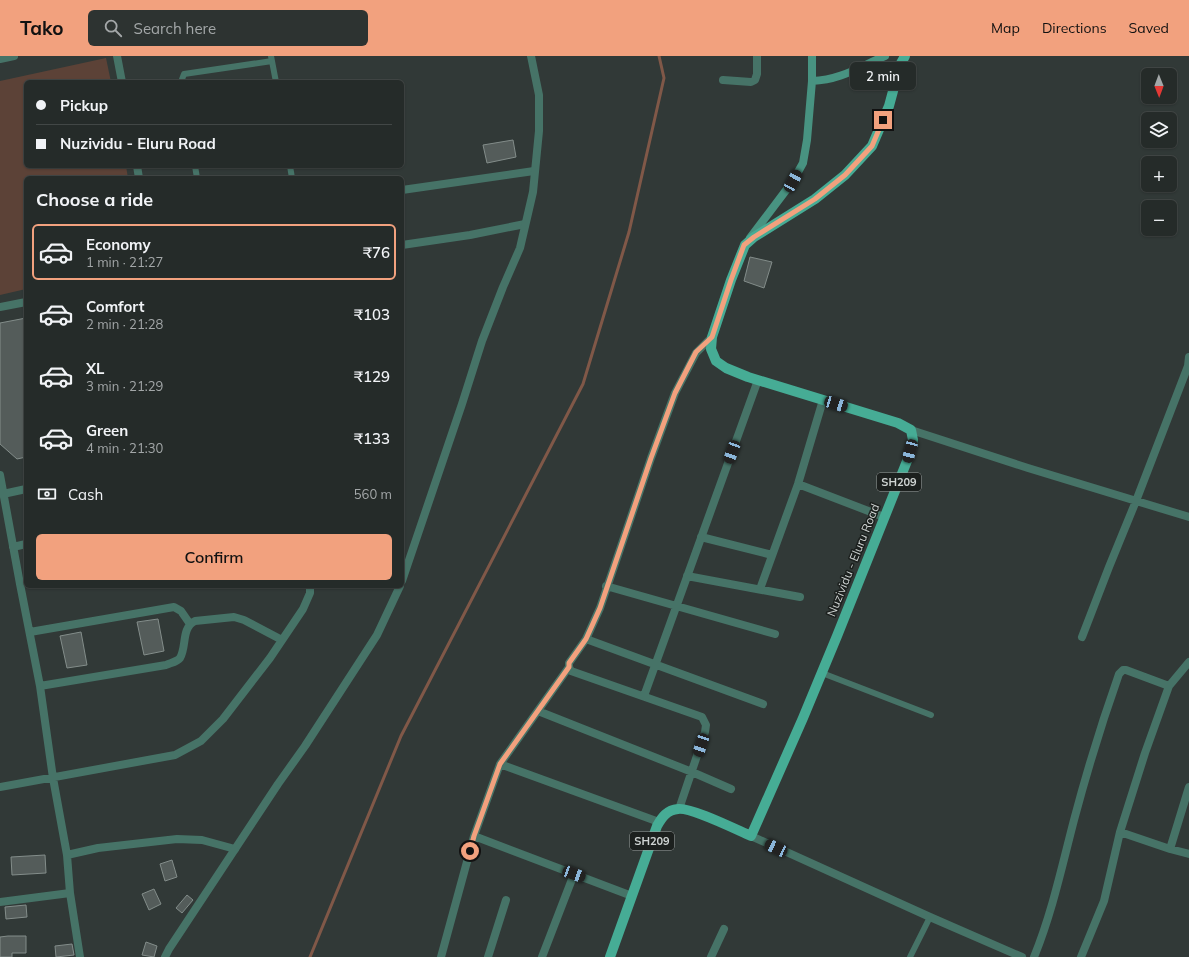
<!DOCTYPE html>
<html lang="en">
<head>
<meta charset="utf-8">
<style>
	:root { --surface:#252b29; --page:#2d3331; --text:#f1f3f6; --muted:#a3a7a8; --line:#424746; --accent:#f2a17e }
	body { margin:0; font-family:Mulish,sans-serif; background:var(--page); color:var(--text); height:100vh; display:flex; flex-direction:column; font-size:15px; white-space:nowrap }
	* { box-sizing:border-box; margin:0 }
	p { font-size:13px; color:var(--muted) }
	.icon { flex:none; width:22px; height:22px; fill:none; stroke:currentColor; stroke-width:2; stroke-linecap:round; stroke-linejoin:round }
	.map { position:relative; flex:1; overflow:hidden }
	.sheet { position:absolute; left:24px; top:120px; width:380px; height:412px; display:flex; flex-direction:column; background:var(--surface); border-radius:6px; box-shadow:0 1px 3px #0004,0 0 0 1px var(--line) }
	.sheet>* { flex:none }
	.top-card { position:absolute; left:24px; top:24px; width:380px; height:88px; border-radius:6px; box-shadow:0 1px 3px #0004,0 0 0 1px var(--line); display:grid; align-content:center; height:88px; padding:0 12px; background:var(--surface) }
	.needle { width:26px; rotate:179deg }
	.tools { position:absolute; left:1141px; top:12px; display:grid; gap:8px }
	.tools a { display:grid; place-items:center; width:36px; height:36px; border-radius:6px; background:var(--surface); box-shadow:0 1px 3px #0004,0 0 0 1px var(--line); font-size:20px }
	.end { position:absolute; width:18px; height:18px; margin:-9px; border:5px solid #f2a17e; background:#111; box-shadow:0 0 0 2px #111 }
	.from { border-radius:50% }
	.bubble { position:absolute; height:28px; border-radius:6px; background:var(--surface); box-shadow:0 1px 3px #0004,0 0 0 1px var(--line); font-size:13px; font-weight:600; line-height:28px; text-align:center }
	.car { position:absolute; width:12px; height:24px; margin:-12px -6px; border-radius:5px; box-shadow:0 0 3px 1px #0007; background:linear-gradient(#222 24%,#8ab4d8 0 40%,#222 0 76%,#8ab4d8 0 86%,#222 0) }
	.top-card b { display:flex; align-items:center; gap:14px; height:38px; font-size:15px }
	.top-card b+b { border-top:1px solid var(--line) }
	.top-card i { width:10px; height:10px; background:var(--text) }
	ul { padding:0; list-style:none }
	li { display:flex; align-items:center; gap:12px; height:56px; margin:0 8px 6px; padding:0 4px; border:2px solid transparent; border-radius:6px }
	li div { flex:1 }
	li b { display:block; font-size:15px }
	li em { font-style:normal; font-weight:600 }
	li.selected { border-color:var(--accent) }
	li>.icon { width:36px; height:36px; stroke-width:1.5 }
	h2 { padding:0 12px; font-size:18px; line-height:48px }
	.pay { display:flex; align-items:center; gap:10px; height:44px; padding:0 12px; font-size:15px }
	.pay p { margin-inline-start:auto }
	.primary-button { display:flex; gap:8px; margin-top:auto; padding:8px 12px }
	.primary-button a { flex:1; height:46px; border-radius:6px; background:var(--accent); color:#111; font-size:16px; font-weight:600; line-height:46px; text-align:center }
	header { display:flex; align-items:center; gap:24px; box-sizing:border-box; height:56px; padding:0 20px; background:var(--accent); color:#111 }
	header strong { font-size:19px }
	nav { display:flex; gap:22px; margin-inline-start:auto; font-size:14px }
	.search { width:280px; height:36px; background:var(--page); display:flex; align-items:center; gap:10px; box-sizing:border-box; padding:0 14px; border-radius:6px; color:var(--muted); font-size:15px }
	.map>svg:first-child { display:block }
	.green { fill:#5c4237 }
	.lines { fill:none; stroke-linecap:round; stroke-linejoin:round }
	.stream { stroke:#805848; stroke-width:3 }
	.building { fill:#545c5a; stroke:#838d8a }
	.service { stroke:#467367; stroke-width:6 }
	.minor { stroke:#467367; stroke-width:8 }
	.tertiary { stroke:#467367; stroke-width:8 }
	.secondary { stroke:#489381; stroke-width:8 }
	.primary { stroke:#46ac95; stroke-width:10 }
	.route { stroke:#f2a17e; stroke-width:5 }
	.labels { text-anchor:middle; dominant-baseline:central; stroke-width:3; stroke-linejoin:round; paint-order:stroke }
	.shield { fill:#1c201e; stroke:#999e9d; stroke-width:1 }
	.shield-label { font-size:11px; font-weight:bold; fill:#cfd4d3 }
	.street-label { font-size:12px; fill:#cfd4d3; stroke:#1c201e }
</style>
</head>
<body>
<header>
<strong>Tako</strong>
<div class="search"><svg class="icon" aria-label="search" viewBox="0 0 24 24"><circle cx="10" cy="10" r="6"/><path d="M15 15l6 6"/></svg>Search here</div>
<nav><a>Map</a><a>Directions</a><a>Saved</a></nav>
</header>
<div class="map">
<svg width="1189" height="901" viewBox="0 0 1189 901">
	<rect width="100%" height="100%" fill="#313937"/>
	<path class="green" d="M106,2l5,24h-85v84h100l2,12h-102v111l-26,6v-214z"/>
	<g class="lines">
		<path class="stream" d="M310,901l91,-221 182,-352 46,-152 35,-154 -5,-22"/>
	</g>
	<path class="building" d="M513,84l3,17 -29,6 -4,-18z
		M750,201l22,5 -8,26 -20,-7z
		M26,262v139l-9,2 -17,-15v-121z
		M158,563l6,32 -20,4 -7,-33z
		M81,576l6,33 -20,3 -7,-32z
		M45,799l1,18 -34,2 -1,-18z
		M172,804l5,17 -12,4 -5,-17z
		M154,833l7,15 -12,6 -7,-16z
		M187,839l6,5 -11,13 -6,-5z
		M26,849l1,12 -21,2 -1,-12z
		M8,880h18v17h-14v4h-12v-20z
		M146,886l11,4 -3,11 -12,-2z
		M72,888l2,11 -18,2 -1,-11z"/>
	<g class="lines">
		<path class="service" d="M271,0l5,26
			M181,26l3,-8 88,-13
			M195,110l2,12
			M290,110l2,12
			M822,617l109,42
			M910,901l20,-40"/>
		<path class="minor" d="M117,0l5,26
			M0,3l14,-3
			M723,24l28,2 4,-2 2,-6v-18
			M137,110l2,12
			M402,134l132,-19
			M402,189l68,-10 55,-11
			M0,251l26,-5
			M911,374l117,38 161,49
			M0,419l20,109 20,102 13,92 14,77 3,38 10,64
			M798,428l86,33
			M3,438l23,-5
			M701,481l71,18
			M13,491l13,-3
			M687,520l113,21
			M606,530l169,48
			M760,533l38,-105 25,-84
			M30,576l144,-25 7,4 9,13
			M1082,581l27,-70 27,-66 52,-135 1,-9
			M586,583l14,-31 51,-150 24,-65 21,-40 16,-16
			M569,611l2,4 131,46 4,8 -1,7 -26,77
			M40,630l126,-21c4,-2 11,-3 14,-7 7,-12 1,-30 15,-37l39,-4 10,3 38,20
			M644,640l114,-316
			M538,655l154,61 39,17
			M500,708l159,58
			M0,731l175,-32 26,-14 22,-22 47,-61 33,-49 7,-16v-7
			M1120,776l50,17 19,5
			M474,780l158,60
			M751,780l179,81 92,40
			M1170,793l19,-62
			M67,799l31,-7 79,-9 25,1 33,9
			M0,846l70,-9
			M441,901l33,-121 26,-72 69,-97v-4l17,-24 177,65
			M488,901l18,-57
			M542,901l32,-83
			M711,901l13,-28
			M1034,901c18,-44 28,-91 40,-137 13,-49 28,-98 45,-146l4,-4h3l43,16
			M1081,901l23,-56 16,-69 25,-79 24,-67 20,-24"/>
		<path class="tertiary" d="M402,525l60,-177 20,-63 21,-54 17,-39 13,-56 6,-61v-36l-8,-39
			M165,901l4,-8 109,-165 27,-38 72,-111 23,-49"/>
		<path class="secondary" d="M812,25c29,-1 47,-14 73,-25
			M750,182l43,-57 10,-18 4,-23 5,-59v-25"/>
		<path class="primary" d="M610,901l47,-131c5,-9 10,-16 21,-17 13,-2 59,21 73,27l52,-118 34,-82 70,-175 6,-21 -2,-10 -13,-7 -150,-46 -22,-9 -10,-7 -5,-12 1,-12 19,-57 14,-35 9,-8 61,-38 30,-24 27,-29 17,-40 11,-41 5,-9"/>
	</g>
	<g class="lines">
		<path class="route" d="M470,795l4,-15 26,-72 69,-97v-4l17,-24 14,-31 51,-150 24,-65 21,-41 16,-15 19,-57 13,-35 10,-8 61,-38 30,-24 27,-29 11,-26"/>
	</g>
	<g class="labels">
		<g class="shield">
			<rect x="877" y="417" width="44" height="18" rx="3"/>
			<rect x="630" y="776" width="44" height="18" rx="3"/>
		</g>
		<g class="shield-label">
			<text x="899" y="426">SH209</text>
			<text x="652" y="785">SH209</text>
		</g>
		<g class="street-label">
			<text transform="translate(853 504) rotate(-68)">Nuzividu - Eluru Road</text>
		</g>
	</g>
</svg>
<div class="tools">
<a><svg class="needle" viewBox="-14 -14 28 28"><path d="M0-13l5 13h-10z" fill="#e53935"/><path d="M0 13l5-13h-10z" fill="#a3a7a8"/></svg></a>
<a><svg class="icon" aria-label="layers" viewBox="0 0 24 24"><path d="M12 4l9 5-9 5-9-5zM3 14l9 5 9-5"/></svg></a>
<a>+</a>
<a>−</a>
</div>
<i class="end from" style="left:470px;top:795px"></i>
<i class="end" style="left:883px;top:64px"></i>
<div class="bubble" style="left:850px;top:6px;width:66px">2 min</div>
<i class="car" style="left:793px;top:125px;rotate:29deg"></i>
<i class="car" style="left:836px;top:348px;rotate:107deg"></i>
<i class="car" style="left:910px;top:395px;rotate:195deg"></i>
<i class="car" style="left:732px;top:396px;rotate:200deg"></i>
<i class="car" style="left:701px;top:689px;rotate:198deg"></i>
<i class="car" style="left:776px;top:792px;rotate:295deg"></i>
<i class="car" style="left:574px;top:818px;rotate:110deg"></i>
<div class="top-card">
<b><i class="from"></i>Pickup</b>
<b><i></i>Nuzividu - Eluru Road</b>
</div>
<section class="sheet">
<h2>Choose a ride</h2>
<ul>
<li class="selected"><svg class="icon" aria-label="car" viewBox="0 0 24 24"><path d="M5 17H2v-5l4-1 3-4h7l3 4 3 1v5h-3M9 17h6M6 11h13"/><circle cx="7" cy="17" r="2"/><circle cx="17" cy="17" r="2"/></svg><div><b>Economy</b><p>1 min · 21:27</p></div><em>₹76</em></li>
<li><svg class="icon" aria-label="car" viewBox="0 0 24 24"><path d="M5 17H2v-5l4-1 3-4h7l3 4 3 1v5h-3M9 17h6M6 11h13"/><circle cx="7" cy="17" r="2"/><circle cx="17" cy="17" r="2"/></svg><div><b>Comfort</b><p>2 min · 21:28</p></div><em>₹103</em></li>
<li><svg class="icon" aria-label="car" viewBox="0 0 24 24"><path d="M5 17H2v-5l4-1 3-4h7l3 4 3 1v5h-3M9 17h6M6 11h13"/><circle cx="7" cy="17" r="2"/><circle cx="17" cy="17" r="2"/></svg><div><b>XL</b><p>3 min · 21:29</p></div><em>₹129</em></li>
<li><svg class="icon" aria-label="car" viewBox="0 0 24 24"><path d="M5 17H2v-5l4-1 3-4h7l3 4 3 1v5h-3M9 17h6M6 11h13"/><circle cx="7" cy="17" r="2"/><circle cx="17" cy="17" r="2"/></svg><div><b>Green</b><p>4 min · 21:30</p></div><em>₹133</em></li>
</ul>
<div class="pay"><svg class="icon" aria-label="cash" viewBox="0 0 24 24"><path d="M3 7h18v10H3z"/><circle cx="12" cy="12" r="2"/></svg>Cash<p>560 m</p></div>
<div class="primary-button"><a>Confirm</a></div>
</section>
</div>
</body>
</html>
